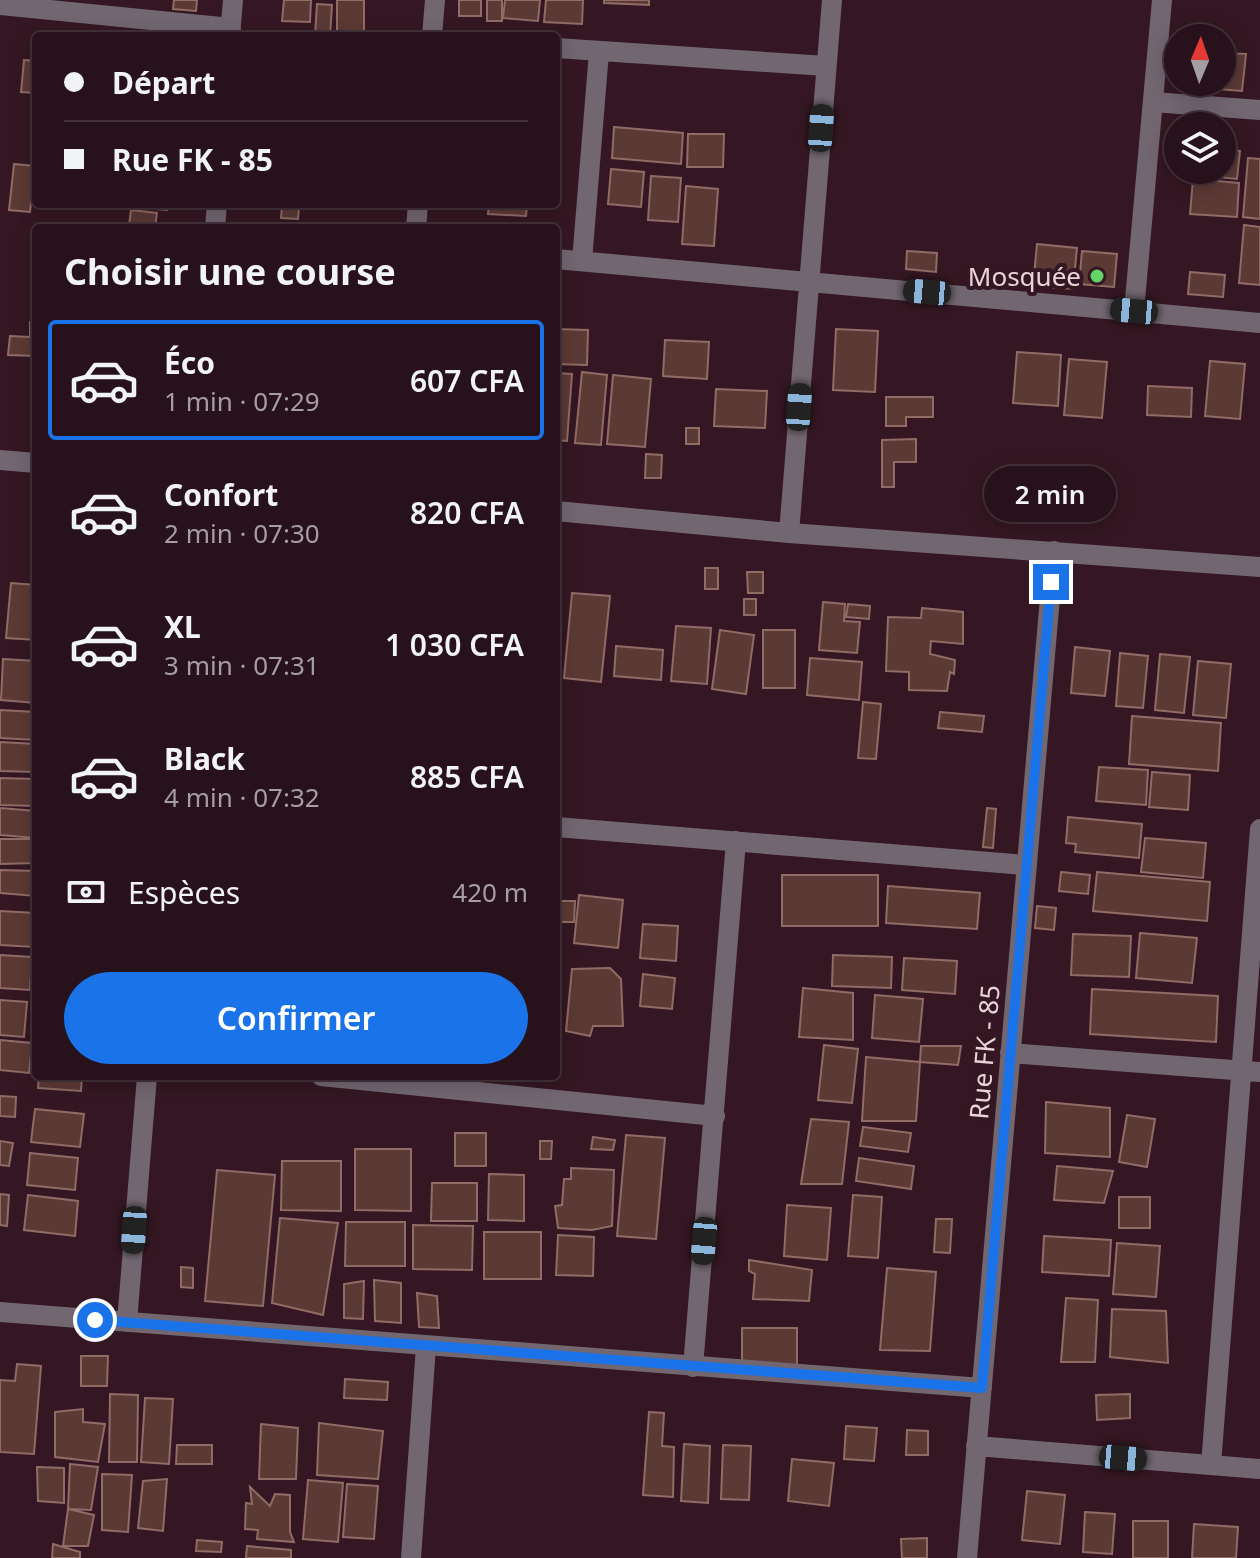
<!DOCTYPE html>
<html lang="fr">
<head>
<meta charset="utf-8">
<style>
	:root { --surface:#27111a; --page:#331f27; --text:#f1f3f6; --muted:#a49da2; --line:#433139; --accent:#1a73e8 }
	body { margin:0; font-family:"Noto Sans",sans-serif; background:var(--page); color:var(--text); height:100vh; display:flex; flex-direction:column; font-size:30px; white-space:nowrap }
	* { box-sizing:border-box; margin:0 }
	p { font-size:26px; color:var(--muted) }
	.icon { flex:none; width:44px; height:44px; fill:none; stroke:currentColor; stroke-width:2; stroke-linecap:round; stroke-linejoin:round }
	.map { position:relative; flex:1; overflow:hidden }
	.details { position:absolute; left:32px; top:224px; width:528px; height:856px; display:flex; flex-direction:column; background:var(--surface); border-radius:8px; box-shadow:0 4px 20px #0003,0 0 0 2px var(--line) }
	.details>* { flex:none }
	.guide { position:absolute; left:32px; top:32px; width:528px; height:176px; border-radius:8px; box-shadow:0 4px 20px #0003,0 0 0 2px var(--line); display:grid; align-content:center; height:176px; padding:0 32px; background:var(--surface) }
	.needle { width:52px; rotate:2deg }
	.fabs { position:absolute; left:1164px; top:24px; display:grid; gap:16px }
	.fabs a { display:grid; place-items:center; width:72px; height:72px; border-radius:50%; background:var(--surface); box-shadow:0 4px 20px #0003,0 0 0 2px var(--line); font-size:40px }
	.end { position:absolute; width:36px; height:36px; margin:-18px; border:10px solid #1a73e8; background:#fff; box-shadow:0 0 0 4px #fff }
	.from { border-radius:50% }
	.bubble { position:absolute; height:56px; border-radius:28px; background:var(--surface); box-shadow:0 4px 20px #0003,0 0 0 2px var(--line); font-size:26px; font-weight:600; line-height:56px; text-align:center }
	.car { position:absolute; width:24px; height:48px; margin:-24px -12px; border-radius:10px; box-shadow:0 0 6px 2px #0007; background:linear-gradient(#222 24%,#8ab4d8 0 40%,#222 0 76%,#8ab4d8 0 86%,#222 0) }
	.guide b { display:flex; align-items:center; gap:28px; height:76px; font-size:30px }
	.guide b+b { border-top:2px solid var(--line) }
	.guide i { width:20px; height:20px; background:var(--text) }
	ul { padding:0; list-style:none }
	li { display:flex; align-items:center; gap:24px; height:120px; margin:0 16px 12px; padding:0 16px; border:4px solid transparent; border-radius:8px }
	li div { flex:1 }
	li b { display:block; font-size:30px }
	li em { font-style:normal; font-weight:600 }
	li.on { border-color:var(--accent) }
	li>.icon { width:72px; height:72px; stroke-width:1.5 }
	h2 { padding:0 32px; font-size:36px; line-height:96px }
	.pay { display:flex; align-items:center; gap:20px; height:88px; padding:0 32px; font-size:30px }
	.pay p { margin-inline-start:auto }
	.action { display:flex; gap:16px; margin-top:auto; padding:16px 32px }
	.action a { flex:1; height:92px; border-radius:48px; background:var(--accent); color:#fff; font-size:32px; font-weight:600; line-height:92px; text-align:center }
	.map>svg:first-child { display:block }
	.building { fill:#5b3935; stroke:#916b66; stroke-width:2 }
	.lines { fill:none; stroke-linecap:round; stroke-linejoin:round }
	.minor { stroke:#726671; stroke-width:20 }
	.route { stroke:#1a73e8; stroke-width:10 }
	.poi-dot { fill:#64d468; stroke:#341722; stroke-width:3 }
	.labels { text-anchor:middle; dominant-baseline:central; stroke-width:8; stroke-linejoin:round; paint-order:stroke }
	.poi-label { font-size:26px; fill:#e9d4da; stroke:#341722; text-anchor:end }
	.street-label { font-size:26px; fill:#e9d4da; stroke:#341722 }
</style>
</head>
<body>
<div class="map">
<svg width="1260" height="1558" viewBox="0 0 1260 1558">
	<rect width="100%" height="100%" fill="#341722"/>
	<path class="building" d="M174,0h23l-1,11 -23,-2z
		M284,0h27l-1,22 -28,-1z
		M337,0h27v36h-27z
		M459,0h22v16h-22z
		M487,0h15v21h-15z
		M505,0h35l-2,21 -35,-3z
		M546,0h37l-1,24 -38,-2z
		M604,0h45v5l-45,-2z
		M317,4l15,1 -2,31 -15,-1z
		M1222,53l24,1 -4,37 -50,-4v-5h30z
		M24,60l12,1v32l-15,-1z
		M614,127l69,6 -2,31 -69,-6z
		M688,134h36l-1,33h-36z
		M1222,149l18,2 -3,28 -40,-4 1,-5h24z
		M1248,158l12,1v60l-17,-2z
		M14,164l21,2 -5,46 -21,-2z
		M611,169l33,3 -3,35 -33,-3z
		M651,176l30,2 -3,44 -30,-2z
		M1193,179l46,4 -2,34 -47,-3z
		M686,186l32,3 -4,57 -32,-2z
		M118,204h50l-1,6 -49,-4z
		M489,204h38l-1,12 -38,-2z
		M282,206l17,2 -1,11 -17,-1z
		M131,210l26,3 -2,15 -26,-2z
		M1244,225l16,2v58l-21,-2z
		M1037,244l40,4 -4,41 -40,-3z
		M907,251l30,2 -1,19 -30,-3z
		M1082,251l35,3 -3,33 -35,-3z
		M1190,272l35,3 -2,22 -35,-3z
		M30,322h6v34l-28,-1 2,-19 20,1z
		M556,329l32,1 -1,35 -31,-1z
		M836,329l42,2 -3,61 -42,-2z
		M665,340l44,2 -2,37 -44,-3z
		M1017,352l44,3 -3,51 -45,-3z
		M1069,359l38,3 -5,56 -38,-3z
		M1210,361l35,3 -5,55 -35,-3z
		M582,372l25,3 -6,70 -26,-2z
		M556,373l16,1 -5,67 -11,-1z
		M613,375l38,4 -6,68 -38,-3z
		M1148,386l44,2 -1,29 -44,-2z
		M716,389l51,2 -2,37 -51,-2z
		M886,397h47v20h-27v9h-20z
		M686,428h13v16h-13z
		M916,439v23h-22v25h-12v-47z
		M646,454l16,1 -1,23h-16z
		M705,568h13v21h-13z
		M747,572h16v21h-15z
		M11,583l25,2v55l-30,-2z
		M572,593l38,3 -9,86 -37,-4z
		M744,599h12v16h-12z
		M823,602l22,2 -1,17 16,1 -3,31 -38,-3z
		M848,604l22,2 -1,13 -23,-2z
		M922,608l41,4v32l-32,-3 -1,13 25,6 -1,14 -4,-2 -3,19 -38,-1v-18l-23,-1 2,-54 33,1z
		M676,626l35,2 -4,56 -36,-3z
		M720,630l34,5 -8,59 -34,-5z
		M763,630h32v58h-32z
		M616,646l47,4 -2,30 -47,-4z
		M1075,647l35,4 -5,45 -34,-3z
		M1120,653l28,3 -5,52 -27,-2z
		M1160,654l30,3 -6,56 -29,-3z
		M810,658l52,4 -3,38 -52,-5z
		M3,659l33,2v42l-35,-3z
		M1198,661l33,3 -5,54 -33,-3z
		M863,702l18,2 -5,55 -18,-1z
		M0,710l36,2v28l-36,-2z
		M940,712l44,4 -2,16 -44,-4z
		M1132,716l89,7 -3,48 -89,-7z
		M0,742l36,2v28l-36,-1z
		M1099,767l49,3 -2,35 -50,-4z
		M1152,772l38,3 -2,35 -39,-3z
		M0,778l36,1v27l-36,-1z
		M0,808l36,3v27l-36,-3z
		M987,808l9,1 -3,39 -10,-1z
		M1068,817l74,7 -3,34 -64,-6 1,-8 -10,-1z
		M1145,838l61,5 -3,35 -62,-6z
		M0,839h36v24l-36,1z
		M0,870l36,1v25l-36,-3z
		M1061,872l29,3 -2,19 -29,-3z
		M1097,872l113,10 -3,39 -114,-10z
		M782,875h96v51h-96z
		M888,886l92,7 -3,36 -91,-6z
		M579,895l44,5 -5,48 -44,-5z
		M561,901h14l-1,21h-13z
		M1037,906l19,2 -2,22 -19,-2z
		M0,911l36,2 -1,34 -35,-2z
		M643,924l35,2 -2,35 -36,-3z
		M1140,933l57,5 -5,45 -56,-5z
		M1073,934l58,2 -2,41 -58,-2z
		M0,955l32,2 -2,33 -30,-2z
		M833,955l59,2 -1,31 -59,-2z
		M556,956l5,1 -3,59h-2z
		M904,958l53,3 -2,33 -53,-4z
		M610,968l11,11 2,47h-30l-3,10 -24,-5 6,-62z
		M643,974l32,4 -3,31 -32,-3z
		M803,988l50,5v47l-54,-3z
		M1092,989l126,7 -2,46 -126,-8z
		M875,995l48,4 -4,43 -47,-4z
		M0,1000l27,2 -3,35 -24,-2z
		M0,1040l32,3 -3,30 -29,-3z
		M824,1045l34,4 -6,54 -34,-3z
		M921,1046h40l-3,19 -38,-3z
		M866,1057l54,5 -4,59h-54z
		M39,1076h43l-1,15 -43,-3z
		M0,1096l16,1 -1,20 -15,-1z
		M1046,1102l64,6v49l-65,-4z
		M35,1109l49,5 -4,33 -49,-5z
		M1127,1115l28,4 -8,48 -28,-5z
		M811,1119l38,3 -7,62h-41z
		M863,1127l48,6 -3,19 -48,-6z
		M455,1133h31v33h-31z
		M626,1135l39,3 -9,101 -39,-3z
		M593,1137l22,3 -2,10 -22,-1z
		M0,1141l13,2 -4,23 -9,-1z
		M540,1141h12l-1,18h-11z
		M355,1149h56v62l-56,-1z
		M30,1153l48,5 -3,32 -48,-5z
		M859,1158l55,8 -3,23 -55,-8z
		M282,1161h59v50l-60,-1z
		M1057,1166l56,5 -9,32 -50,-3z
		M571,1168l43,2 -2,56 -20,4 -34,-2 -3,-22 7,-1 2,-26h7z
		M217,1170l58,5 -12,131 -58,-5z
		M489,1174l35,1v46l-36,-1z
		M432,1183h45v38h-46z
		M0,1194l9,1 -2,31 -7,-1z
		M28,1195l50,6 -3,35 -51,-6z
		M853,1195l29,2 -4,61 -30,-2z
		M1119,1197h31v31h-31z
		M787,1205l44,3 -4,52 -43,-4z
		M280,1218l58,5 -15,92 -51,-12z
		M936,1219h16l-2,34 -16,-1z
		M346,1222h59v44h-60z
		M413,1225l60,1 -1,44 -59,-1z
		M484,1232h57v47h-57z
		M558,1235l36,2 -1,39 -37,-1z
		M1044,1236l67,4 -2,36 -67,-4z
		M1117,1243l43,3 -4,51 -43,-3z
		M749,1260l63,10 -3,31 -56,-2 2,-25 -6,-3z
		M181,1267l12,1v20l-12,-1z
		M887,1268l49,4 -6,79 -50,-1z
		M374,1280l27,3v40l-26,-2z
		M364,1281l-1,38 -19,-1v-34z
		M417,1293l20,3 2,32 -20,-1z
		M1066,1298l32,2 -3,62h-34z
		M1112,1309l54,2 2,52 -58,-6z
		M742,1328h55v39h-55z
		M81,1356h27l-1,30h-26z
		M17,1364l24,2 -7,88 -34,-2v-72l15,1z
		M345,1379l43,3 -1,18 -43,-2z
		M110,1394l28,1 -1,67h-28z
		M1130,1394v24l-33,2 -1,-25z
		M145,1398l28,1 -4,65 -28,-2z
		M83,1409v13l22,2 -7,38 -43,-5v-45z
		M649,1412l15,1 -2,33 12,1 -1,50 -30,-2z
		M319,1423l64,8 -5,48 -61,-4z
		M261,1424l37,4 -2,51h-37z
		M846,1426l31,2 -3,33 -30,-2z
		M907,1430l21,1v24h-22z
		M684,1444l26,2 -2,57 -27,-2z
		M177,1445h35v19h-36z
		M723,1445l28,1 -2,54 -28,-1z
		M792,1459l42,4 -5,43 -41,-5z
		M70,1464l28,3 -7,43 -23,-1z
		M37,1467l27,1v35l-26,-2z
		M102,1474l30,1 -4,57 -26,-2z
		M167,1479l-4,52 -25,-3 5,-47z
		M308,1480l35,3 -5,59 -35,-3z
		M347,1484l31,2 -4,53 -31,-2z
		M250,1487l20,19 5,-12 15,1v37l4,10 -37,-3 1,-9 -13,-1 1,-26 6,1z
		M1027,1491l38,4 -5,49 -38,-4z
		M68,1509l26,6 -6,31h-25z
		M1085,1512l30,2 -3,40 -29,-2z
		M1133,1521h35v37h-35z
		M1194,1524l44,3 -2,31h-44z
		M927,1538v20h-25l-1,-19z
		M197,1540l25,2 -1,10 -25,-1z
		M53,1544l27,8v6h-28z
		M247,1546l44,4v8h-45z"/>
	<g class="lines">
		<path class="minor" d="M0,5l231,23
			M230,36l3,-36
			M432,36l3,-36
			M556,48l270,18
			M1153,102l107,8
			M215,228l2,-24
			M416,228l2,-24
			M556,259l704,64
			M582,261l17,-209
			M1134,311l28,-311
			M0,460l36,3
			M556,511l233,22 471,34
			M789,533l43,-533
			M556,827l470,38
			M1010,1053l250,19
			M321,1076l394,40
			M0,1312l982,76
			M127,1322l20,-246
			M693,1367l43,-526
			M976,1446l284,23
			M1211,1465l49,-636
			M411,1558l15,-212
			M967,1558l87,-1007"/>
	</g>
	<g class="lines">
		<path class="route" d="M95,1320l887,68 69,-806"/>
	</g>
	<circle class="poi-dot" cx="1097" cy="276" r="8"/>
	<g class="labels">
		<g class="poi-label">
			<text x="1081" y="276">Mosquée</text>
		</g>
		<g class="street-label">
			<text transform="translate(984 1052) rotate(-85)">Rue FK - 85</text>
		</g>
	</g>
</svg>
<div class="fabs">
<a><svg class="needle" viewBox="-14 -14 28 28"><path d="M0-13l5 13h-10z" fill="#e53935"/><path d="M0 13l5-13h-10z" fill="#a49da2"/></svg></a>
<a><svg class="icon" aria-label="layers" viewBox="0 0 24 24"><path d="M12 4l9 5-9 5-9-5zM3 14l9 5 9-5"/></svg></a>
</div>
<i class="end from" style="left:95px;top:1320px"></i>
<i class="end" style="left:1051px;top:582px"></i>
<div class="bubble" style="left:984px;top:466px;width:132px">2 min</div>
<i class="car" style="left:821px;top:128px;rotate:4deg"></i>
<i class="car" style="left:927px;top:292px;rotate:275deg"></i>
<i class="car" style="left:1134px;top:311px;rotate:275deg"></i>
<i class="car" style="left:799px;top:407px;rotate:4deg"></i>
<i class="car" style="left:134px;top:1230px;rotate:184deg"></i>
<i class="car" style="left:704px;top:1241px;rotate:185deg"></i>
<i class="car" style="left:1123px;top:1458px;rotate:95deg"></i>
<div class="guide">
<b><i class="from"></i>Départ</b>
<b><i></i>Rue FK - 85</b>
</div>
<section class="details">
<h2>Choisir une course</h2>
<ul>
<li class="on"><svg class="icon" aria-label="car" viewBox="0 0 24 24"><path d="M5 17H2v-5l4-1 3-4h7l3 4 3 1v5h-3M9 17h6M6 11h13"/><circle cx="7" cy="17" r="2"/><circle cx="17" cy="17" r="2"/></svg><div><b>Éco</b><p>1 min · 07:29</p></div><em>607 CFA</em></li>
<li><svg class="icon" aria-label="car" viewBox="0 0 24 24"><path d="M5 17H2v-5l4-1 3-4h7l3 4 3 1v5h-3M9 17h6M6 11h13"/><circle cx="7" cy="17" r="2"/><circle cx="17" cy="17" r="2"/></svg><div><b>Confort</b><p>2 min · 07:30</p></div><em>820 CFA</em></li>
<li><svg class="icon" aria-label="car" viewBox="0 0 24 24"><path d="M5 17H2v-5l4-1 3-4h7l3 4 3 1v5h-3M9 17h6M6 11h13"/><circle cx="7" cy="17" r="2"/><circle cx="17" cy="17" r="2"/></svg><div><b>XL</b><p>3 min · 07:31</p></div><em>1 030 CFA</em></li>
<li><svg class="icon" aria-label="car" viewBox="0 0 24 24"><path d="M5 17H2v-5l4-1 3-4h7l3 4 3 1v5h-3M9 17h6M6 11h13"/><circle cx="7" cy="17" r="2"/><circle cx="17" cy="17" r="2"/></svg><div><b>Black</b><p>4 min · 07:32</p></div><em>885 CFA</em></li>
</ul>
<div class="pay"><svg class="icon" aria-label="cash" viewBox="0 0 24 24"><path d="M3 7h18v10H3z"/><circle cx="12" cy="12" r="2"/></svg>Espèces<p>420 m</p></div>
<div class="action"><a>Confirmer</a></div>
</section>
</div>
</body>
</html>
